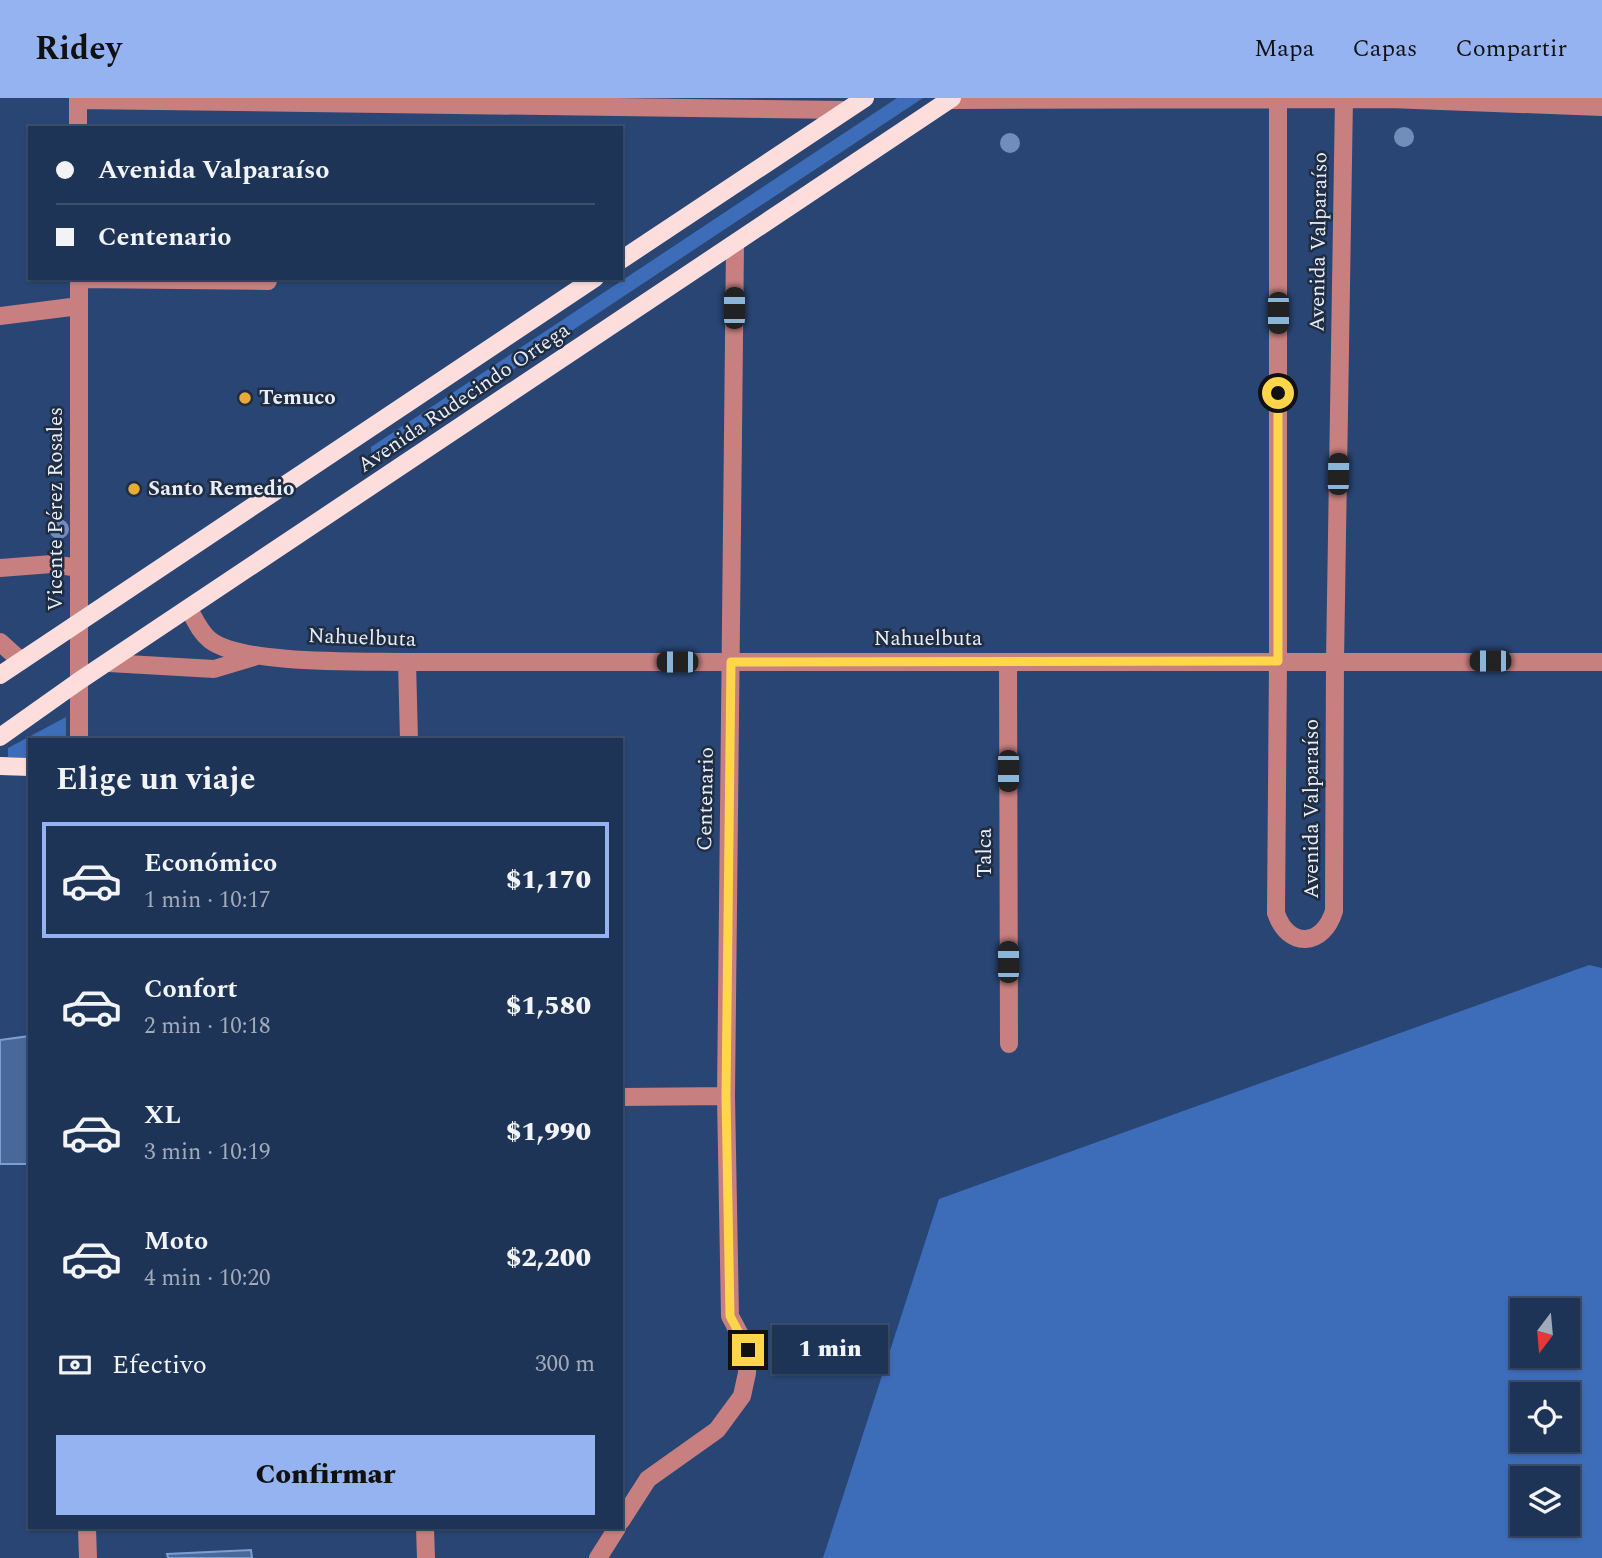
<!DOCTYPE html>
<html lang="es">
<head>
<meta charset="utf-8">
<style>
	:root { --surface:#1e3456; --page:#2b3f60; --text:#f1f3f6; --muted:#a1aab9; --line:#3c4f6c; --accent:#95b2f1 }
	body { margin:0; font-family:Spectral,serif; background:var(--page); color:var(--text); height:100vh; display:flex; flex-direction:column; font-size:26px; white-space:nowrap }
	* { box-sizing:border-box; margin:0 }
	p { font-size:23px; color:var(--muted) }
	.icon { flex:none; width:38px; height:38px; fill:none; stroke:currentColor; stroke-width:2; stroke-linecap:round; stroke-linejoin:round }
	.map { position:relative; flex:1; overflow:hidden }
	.panel { position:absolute; left:28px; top:640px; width:595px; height:791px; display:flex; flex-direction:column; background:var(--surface); border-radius:0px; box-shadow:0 2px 5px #0004,0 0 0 2px var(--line) }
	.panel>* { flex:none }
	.hud { position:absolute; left:28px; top:28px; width:595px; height:154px; border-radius:0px; box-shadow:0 2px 5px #0004,0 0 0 2px var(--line); display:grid; align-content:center; height:154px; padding:0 28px; background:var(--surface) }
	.needle { width:46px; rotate:196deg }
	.controls { position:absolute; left:1510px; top:1200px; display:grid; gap:14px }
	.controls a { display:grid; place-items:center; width:70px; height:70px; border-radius:0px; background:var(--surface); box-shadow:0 2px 5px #0004,0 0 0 2px var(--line); font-size:35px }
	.end { position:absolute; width:32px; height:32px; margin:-16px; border:9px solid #ffd54a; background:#111; box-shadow:0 0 0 4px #111 }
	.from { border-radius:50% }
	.bubble { position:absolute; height:49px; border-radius:0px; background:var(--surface); box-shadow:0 2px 5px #0004,0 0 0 2px var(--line); font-size:23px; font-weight:800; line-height:49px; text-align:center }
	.car { position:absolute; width:21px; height:42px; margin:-21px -10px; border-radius:9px; box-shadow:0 0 5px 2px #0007; background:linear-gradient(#222 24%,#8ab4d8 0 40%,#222 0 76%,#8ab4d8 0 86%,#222 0) }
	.hud b { display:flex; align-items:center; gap:24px; height:66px; font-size:26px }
	.hud b+b { border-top:2px solid var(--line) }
	.hud i { width:18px; height:18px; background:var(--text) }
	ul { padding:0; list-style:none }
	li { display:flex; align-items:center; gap:21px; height:116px; margin:0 14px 10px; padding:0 14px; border:4px solid transparent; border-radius:0px }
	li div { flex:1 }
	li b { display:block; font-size:26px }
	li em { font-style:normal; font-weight:800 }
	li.active { border-color:var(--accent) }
	li>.icon { width:63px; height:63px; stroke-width:1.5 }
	h2 { padding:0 28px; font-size:32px; line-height:84px }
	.pay { display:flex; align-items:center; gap:18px; height:77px; padding:0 28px; font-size:26px }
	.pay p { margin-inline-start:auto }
	.action { display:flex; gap:14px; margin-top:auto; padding:14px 28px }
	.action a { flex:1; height:80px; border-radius:0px; background:var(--accent); color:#111; font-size:28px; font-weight:800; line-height:80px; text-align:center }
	header { display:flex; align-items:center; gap:42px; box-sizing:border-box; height:98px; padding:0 35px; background:var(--accent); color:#111 }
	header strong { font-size:33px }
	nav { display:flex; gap:38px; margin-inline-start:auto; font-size:24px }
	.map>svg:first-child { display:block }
	.green { fill:#3d6cb8; fill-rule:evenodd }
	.building { fill:#49689a; stroke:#7d9ed3; stroke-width:2 }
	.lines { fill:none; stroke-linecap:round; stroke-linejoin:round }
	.minor { stroke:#c87f80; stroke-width:18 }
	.major { stroke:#fddedd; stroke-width:18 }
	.tree { fill:#718eba }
	.route { stroke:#ffd54a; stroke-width:9 }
	.poi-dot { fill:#e8ab37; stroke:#1f2c41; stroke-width:2.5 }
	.labels { text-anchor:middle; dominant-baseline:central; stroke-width:5; stroke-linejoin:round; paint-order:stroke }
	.street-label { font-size:21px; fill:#e7eef9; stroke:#1f2c41 }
	.poi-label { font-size:21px; font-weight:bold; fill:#e7eef9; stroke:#1f2c41; text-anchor:start }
</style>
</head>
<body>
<header>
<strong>Ridey</strong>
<nav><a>Mapa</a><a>Capas</a><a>Compartir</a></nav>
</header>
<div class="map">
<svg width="1602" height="1460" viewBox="0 0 1602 1460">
	<rect width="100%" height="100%" fill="#284573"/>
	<path class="green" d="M897,0h26l-551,365 -1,-16z
		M66,619v23h-36v18l-22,-1v-9z
		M1589,867l13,3v590h-779l116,-359zM1522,1213h46v45h-46zM1522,1297h46v45h-46zM1522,1381h46v45h-46z"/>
	<path class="building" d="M30,938v128h-30v-124z
		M251,1452l1,8h-84l-1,-4z"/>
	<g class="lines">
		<path class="minor" d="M78,0v30
			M1278,0v563l-2,252c12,36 47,34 58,-2l1,-250 9,-563
			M78,2l768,10
			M949,2l440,-1 213,8
			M79,180v462
			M79,181l189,2
			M0,218l79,-10
			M0,470l52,-4 27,4
			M189,511c6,11 11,23 21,31 31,25 154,21 197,22h1195
			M0,544l21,19
			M407,564l2,78
			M1008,564l1,382
			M109,565l105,6 40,-12
			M621,999l105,-1
			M621,1423l27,-42 69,-49 25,-34 5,-23 1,-23 -18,-34 -4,-220 9,-852
			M87,1430l1,30
			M425,1430l1,30
			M598,1460l19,-30"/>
		<path class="major" d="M621,162l244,-162
			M0,577l595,-397
			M0,639l79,-56 873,-583
			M0,668l30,1"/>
	</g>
	<g class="tree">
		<circle cx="1404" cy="39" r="10"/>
		<circle cx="1010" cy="45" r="10"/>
		<circle cx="59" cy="431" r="10"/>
	</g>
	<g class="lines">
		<path class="route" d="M748,1252l-18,-34 -4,-220 5,-434 547,-1v-268"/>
	</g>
	<g class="poi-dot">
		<circle cx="245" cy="300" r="7"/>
		<circle cx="134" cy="391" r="7"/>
	</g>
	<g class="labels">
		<g class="street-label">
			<text transform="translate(1319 144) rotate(-89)">Avenida Valparaíso</text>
			<text transform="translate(464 300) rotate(-34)">Avenida Rudecindo Ortega</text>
			<text transform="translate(56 411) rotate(-90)">Vicente Pérez Rosales</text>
			<text transform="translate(362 540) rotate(2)">Nahuelbuta</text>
			<text x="928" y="541">Nahuelbuta</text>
			<text transform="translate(706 701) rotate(-89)">Centenario</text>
			<text transform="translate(1312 711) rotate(-90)">Avenida Valparaíso</text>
			<text transform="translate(985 755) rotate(-90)">Talca</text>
		</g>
		<g class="poi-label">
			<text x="259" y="300">Temuco</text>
			<text x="148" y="391">Santo Remedio</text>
		</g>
	</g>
</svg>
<div class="controls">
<a><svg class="needle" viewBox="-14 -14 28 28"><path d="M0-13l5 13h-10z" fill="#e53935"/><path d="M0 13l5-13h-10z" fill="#a1aab9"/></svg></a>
<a><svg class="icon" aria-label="locate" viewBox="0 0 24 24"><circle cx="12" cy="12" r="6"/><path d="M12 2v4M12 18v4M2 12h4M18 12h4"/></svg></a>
<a><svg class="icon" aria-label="layers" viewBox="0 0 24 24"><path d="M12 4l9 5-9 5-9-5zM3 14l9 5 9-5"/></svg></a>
</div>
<i class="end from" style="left:1278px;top:295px"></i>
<i class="end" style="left:748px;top:1252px"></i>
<div class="bubble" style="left:772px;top:1227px;width:116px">1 min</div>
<i class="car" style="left:734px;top:210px;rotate:0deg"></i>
<i class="car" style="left:1278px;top:215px;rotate:180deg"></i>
<i class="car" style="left:1338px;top:376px;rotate:1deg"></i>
<i class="car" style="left:1490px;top:563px;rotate:270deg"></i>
<i class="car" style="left:677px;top:564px;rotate:270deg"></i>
<i class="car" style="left:1008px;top:673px;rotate:180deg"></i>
<i class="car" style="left:1008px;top:864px;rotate:0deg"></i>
<div class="hud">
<b><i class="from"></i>Avenida Valparaíso</b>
<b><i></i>Centenario</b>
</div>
<section class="panel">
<h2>Elige un viaje</h2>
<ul>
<li class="active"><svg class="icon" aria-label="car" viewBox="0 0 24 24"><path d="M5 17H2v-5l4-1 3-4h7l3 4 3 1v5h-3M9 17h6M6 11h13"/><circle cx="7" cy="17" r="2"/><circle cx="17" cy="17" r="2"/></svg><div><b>Económico</b><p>1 min · 10:17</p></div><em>$1,170</em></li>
<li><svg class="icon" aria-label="car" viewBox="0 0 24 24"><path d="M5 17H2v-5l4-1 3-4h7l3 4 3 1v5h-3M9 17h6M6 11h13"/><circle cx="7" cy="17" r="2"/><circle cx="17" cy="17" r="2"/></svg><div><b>Confort</b><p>2 min · 10:18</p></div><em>$1,580</em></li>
<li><svg class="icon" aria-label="car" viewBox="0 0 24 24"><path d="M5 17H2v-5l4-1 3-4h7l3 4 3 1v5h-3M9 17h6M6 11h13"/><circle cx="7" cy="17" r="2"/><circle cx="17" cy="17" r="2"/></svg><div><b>XL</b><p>3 min · 10:19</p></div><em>$1,990</em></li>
<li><svg class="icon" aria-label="car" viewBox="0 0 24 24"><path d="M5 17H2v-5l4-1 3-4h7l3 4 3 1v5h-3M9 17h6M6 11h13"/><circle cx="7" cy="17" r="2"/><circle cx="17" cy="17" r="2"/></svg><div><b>Moto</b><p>4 min · 10:20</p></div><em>$2,200</em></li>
</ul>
<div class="pay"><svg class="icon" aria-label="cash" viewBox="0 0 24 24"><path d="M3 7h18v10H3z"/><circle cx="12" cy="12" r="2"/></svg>Efectivo<p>300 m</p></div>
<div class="action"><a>Confirmar</a></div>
</section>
</div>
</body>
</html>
